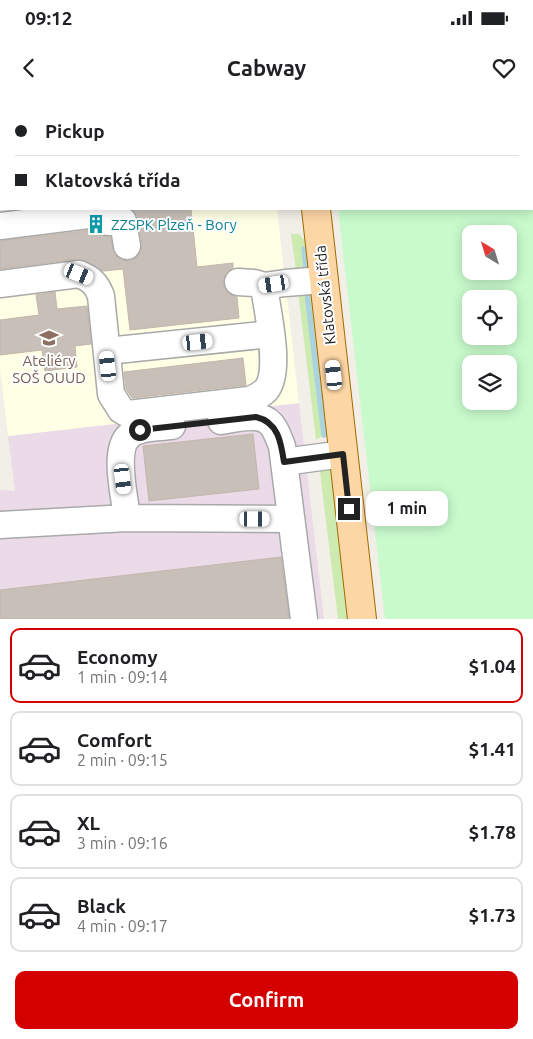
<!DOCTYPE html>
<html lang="en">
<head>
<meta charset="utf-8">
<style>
	:root { --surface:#fff; --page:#f2f2f2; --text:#202124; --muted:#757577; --line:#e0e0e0; --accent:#d40000 }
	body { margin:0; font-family:Ubuntu,sans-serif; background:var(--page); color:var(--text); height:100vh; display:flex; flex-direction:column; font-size:19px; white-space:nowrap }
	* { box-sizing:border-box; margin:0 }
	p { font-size:16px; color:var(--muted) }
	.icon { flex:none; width:28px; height:28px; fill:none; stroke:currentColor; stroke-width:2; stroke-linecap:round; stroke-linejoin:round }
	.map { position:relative; height:519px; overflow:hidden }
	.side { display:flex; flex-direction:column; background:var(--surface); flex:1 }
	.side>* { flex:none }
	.top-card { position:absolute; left:0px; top:0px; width:534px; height:110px; box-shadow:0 2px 12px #0003; display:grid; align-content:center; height:110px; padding:0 15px; background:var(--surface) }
	.needle { width:32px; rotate:322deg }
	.fabs { position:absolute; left:462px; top:125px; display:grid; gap:10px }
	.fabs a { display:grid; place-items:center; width:55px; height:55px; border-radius:10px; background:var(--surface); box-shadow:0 2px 12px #0003; font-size:25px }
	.end { position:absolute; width:22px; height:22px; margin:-11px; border:6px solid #222; background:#fff; box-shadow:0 0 0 2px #fff }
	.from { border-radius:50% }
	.bubble { position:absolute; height:35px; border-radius:10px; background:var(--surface); box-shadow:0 2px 12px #0003; font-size:16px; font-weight:700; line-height:35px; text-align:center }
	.car { position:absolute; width:15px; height:30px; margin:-15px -8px; border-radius:6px; box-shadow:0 0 4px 1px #0007; background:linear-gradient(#fff 24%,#345 0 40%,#fff 0 76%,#345 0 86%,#fff 0) }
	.top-card b { display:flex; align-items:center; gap:18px; height:48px; font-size:19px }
	.top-card b+b { border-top:1px solid var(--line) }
	.top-card i { width:12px; height:12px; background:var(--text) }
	ul { padding:9px 0 0; list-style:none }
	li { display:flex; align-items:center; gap:15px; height:75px; margin:0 10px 8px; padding:0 5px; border:2px solid var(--line); border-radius:10px }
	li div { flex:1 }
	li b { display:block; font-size:19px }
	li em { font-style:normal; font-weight:700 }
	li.selected { border-color:var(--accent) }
	li>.icon { width:45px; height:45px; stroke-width:1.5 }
	.action { display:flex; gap:10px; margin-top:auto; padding:10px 15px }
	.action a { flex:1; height:58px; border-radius:10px; background:var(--accent); color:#fff; font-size:20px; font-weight:700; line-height:58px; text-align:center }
	.status { display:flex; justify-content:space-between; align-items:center; height:35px; padding:0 25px; background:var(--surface); direction:ltr }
	.status svg { height:14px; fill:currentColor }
	header { display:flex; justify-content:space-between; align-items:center; height:65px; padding:0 15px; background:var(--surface); font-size:22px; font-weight:700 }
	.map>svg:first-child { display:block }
	.industrial { fill:#ebdbe8 }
	.education { fill:#ffffe5 }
	.grass { fill:#cdebb0 }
	.park { fill:#c8facc; fill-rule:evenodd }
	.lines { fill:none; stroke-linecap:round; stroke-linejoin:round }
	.stream { stroke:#aad3df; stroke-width:5.5 }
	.building { fill:#c7bfb8; stroke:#c4b6ab }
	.minor-casing { stroke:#a9a9a9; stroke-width:29 }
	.major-casing { stroke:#a06b00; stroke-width:30 }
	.minor { stroke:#fff; stroke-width:26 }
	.major { stroke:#fcd6a4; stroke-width:28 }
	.route { stroke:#222; stroke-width:6 }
	.labels { text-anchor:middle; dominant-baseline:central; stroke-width:4; stroke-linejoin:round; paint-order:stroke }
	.culture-label { font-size:15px; fill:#0d838f; stroke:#fff; text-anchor:start }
	.street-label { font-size:15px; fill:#222; stroke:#fff }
	.education-label { font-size:15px; fill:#785e54; stroke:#fff }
</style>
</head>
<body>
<div class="status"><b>09:12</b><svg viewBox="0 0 49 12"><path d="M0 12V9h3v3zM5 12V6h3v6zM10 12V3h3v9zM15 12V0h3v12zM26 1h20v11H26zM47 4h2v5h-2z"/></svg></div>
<header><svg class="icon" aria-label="back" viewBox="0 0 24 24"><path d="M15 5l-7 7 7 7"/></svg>Cabway<svg class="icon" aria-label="heart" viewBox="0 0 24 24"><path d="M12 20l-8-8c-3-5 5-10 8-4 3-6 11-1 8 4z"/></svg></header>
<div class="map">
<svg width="533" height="519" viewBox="0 0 533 519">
	<rect width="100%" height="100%" fill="#f2efe9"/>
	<path class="industrial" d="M299,303l25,216h-324v-129l15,1 -7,-55z"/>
	<path class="education" d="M0,0h264l1,1h-264l-1,38z
		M191,109h86l22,194 -291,33 -8,-68v-84l196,-23z"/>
	<path class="grass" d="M291,134h8l10,11 2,20 -3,3 -12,2z
		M298,191l17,2 15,138 -14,9z
		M319,364l15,3 18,152h-14z"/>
	<path class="park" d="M325,0h208v519h-148l-47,-410h194v-108zM471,134h38v37h-38zM471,199h38v37h-38zM471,264h38v37h-38z"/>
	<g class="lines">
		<path class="stream" d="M286,0l1,1
			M304,149l2,18
			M307,193l17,142"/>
	</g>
	<path class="building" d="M131,109h60l6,58 36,-4v5l-7,5 -3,9 2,7 4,5 8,3 2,21 -109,12 -7,-61 -20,2 -14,-9 -12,-3 -77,10v-28l92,-11 8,5 10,2 5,18 6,5 8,1 7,-3 5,-6 1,-8 -4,-26 -3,-6z
		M55,192l2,17 30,-3 4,38 -16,2 2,21 -32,4 -3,-21 -42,5v-35l39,-5 -3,-20z
		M243,258l3,27 -114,13 -6,-9 -2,-17z
		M253,334l6,55 -110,12 -6,-55z
		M281,457l8,62h-289v-29z"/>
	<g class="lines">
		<g class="minor-casing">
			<path id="minor" d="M0,39h1
				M0,126l96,-12 12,8 15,-1 4,25
				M238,182l16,1 10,3 21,-3 39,-3
				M0,184l79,-10c12,5 17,9 22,22l10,98 10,16 7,4 121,-14c6,-2 12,-5 17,-10 16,-19 1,-79 -2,-104
				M107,251l164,-17
				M221,321c14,-2 39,-10 50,3 5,5 8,15 11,22l22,173
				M284,362l59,-8
				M127,418c-2,-21 -15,-69 3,-83 11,-9 29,-7 42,-9
				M0,425l127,-7 164,1"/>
		</g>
		<g class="major-casing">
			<path id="major" d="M303,0v1
				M316,109l46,410"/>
		</g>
		<use href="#minor" class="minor"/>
		<use href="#major" class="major"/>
	</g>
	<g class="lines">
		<path class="route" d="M140,330l116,-13c22,5 25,25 28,45l59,-8 6,55"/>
	</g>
	<defs>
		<g id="building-bare" transform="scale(1.5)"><path d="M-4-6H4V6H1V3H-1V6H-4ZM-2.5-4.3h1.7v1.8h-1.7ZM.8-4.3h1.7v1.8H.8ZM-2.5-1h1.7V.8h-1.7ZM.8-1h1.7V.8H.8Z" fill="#0f9aa8" stroke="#fff" stroke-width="2.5" paint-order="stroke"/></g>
		<g id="school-bare" transform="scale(1.5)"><path d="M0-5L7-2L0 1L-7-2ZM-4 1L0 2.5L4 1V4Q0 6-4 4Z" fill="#8d6e63" stroke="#fff" stroke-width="2.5" paint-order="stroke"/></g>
	</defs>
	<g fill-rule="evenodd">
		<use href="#building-bare" x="96" y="124"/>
		<use href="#school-bare" x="49" y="238"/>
	</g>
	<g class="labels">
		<g class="culture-label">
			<text x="111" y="124">ZZSPK Plzeň - Bory</text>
		</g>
		<g class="street-label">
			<text transform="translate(325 195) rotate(-96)">Klatovská třída</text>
		</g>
		<g class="education-label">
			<text x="49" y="260">Ateliéry<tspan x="49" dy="17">SOŠ OUUD</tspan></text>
		</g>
	</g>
</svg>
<div class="fabs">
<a><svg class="needle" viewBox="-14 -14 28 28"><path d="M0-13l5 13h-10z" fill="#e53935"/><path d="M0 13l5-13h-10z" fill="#757577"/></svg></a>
<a><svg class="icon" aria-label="locate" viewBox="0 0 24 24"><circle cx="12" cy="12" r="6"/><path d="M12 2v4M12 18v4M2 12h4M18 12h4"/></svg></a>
<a><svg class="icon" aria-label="layers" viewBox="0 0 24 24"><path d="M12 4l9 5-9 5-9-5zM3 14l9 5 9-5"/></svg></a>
</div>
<i class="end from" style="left:140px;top:330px"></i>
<i class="end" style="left:349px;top:409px"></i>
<div class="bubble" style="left:366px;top:391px;width:82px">1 min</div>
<i class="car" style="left:79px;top:174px;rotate:112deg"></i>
<i class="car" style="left:274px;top:184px;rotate:261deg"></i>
<i class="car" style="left:198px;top:242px;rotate:84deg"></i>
<i class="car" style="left:108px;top:266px;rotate:354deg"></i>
<i class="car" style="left:334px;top:275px;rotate:354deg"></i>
<i class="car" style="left:123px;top:379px;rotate:173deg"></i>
<i class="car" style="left:255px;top:419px;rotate:90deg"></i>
<div class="top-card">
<b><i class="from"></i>Pickup</b>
<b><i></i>Klatovská třída</b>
</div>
</div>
<section class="side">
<ul>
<li class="selected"><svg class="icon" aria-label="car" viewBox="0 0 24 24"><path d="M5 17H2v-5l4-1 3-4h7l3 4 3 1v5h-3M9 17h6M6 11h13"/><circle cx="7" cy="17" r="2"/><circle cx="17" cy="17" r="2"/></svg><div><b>Economy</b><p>1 min · 09:14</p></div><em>$1.04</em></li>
<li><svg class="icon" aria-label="car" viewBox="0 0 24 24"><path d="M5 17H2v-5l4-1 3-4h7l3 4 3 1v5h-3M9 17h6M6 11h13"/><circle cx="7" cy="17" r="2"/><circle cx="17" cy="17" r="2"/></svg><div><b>Comfort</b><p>2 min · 09:15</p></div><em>$1.41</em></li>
<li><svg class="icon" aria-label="car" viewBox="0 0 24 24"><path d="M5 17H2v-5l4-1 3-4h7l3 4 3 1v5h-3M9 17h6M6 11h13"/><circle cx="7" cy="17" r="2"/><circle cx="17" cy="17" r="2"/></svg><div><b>XL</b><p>3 min · 09:16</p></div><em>$1.78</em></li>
<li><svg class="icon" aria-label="car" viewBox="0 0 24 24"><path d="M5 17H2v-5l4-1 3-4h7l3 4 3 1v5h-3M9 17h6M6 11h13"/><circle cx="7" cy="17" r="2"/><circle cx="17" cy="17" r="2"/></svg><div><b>Black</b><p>4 min · 09:17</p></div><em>$1.73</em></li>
</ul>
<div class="action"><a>Confirm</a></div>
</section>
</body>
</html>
